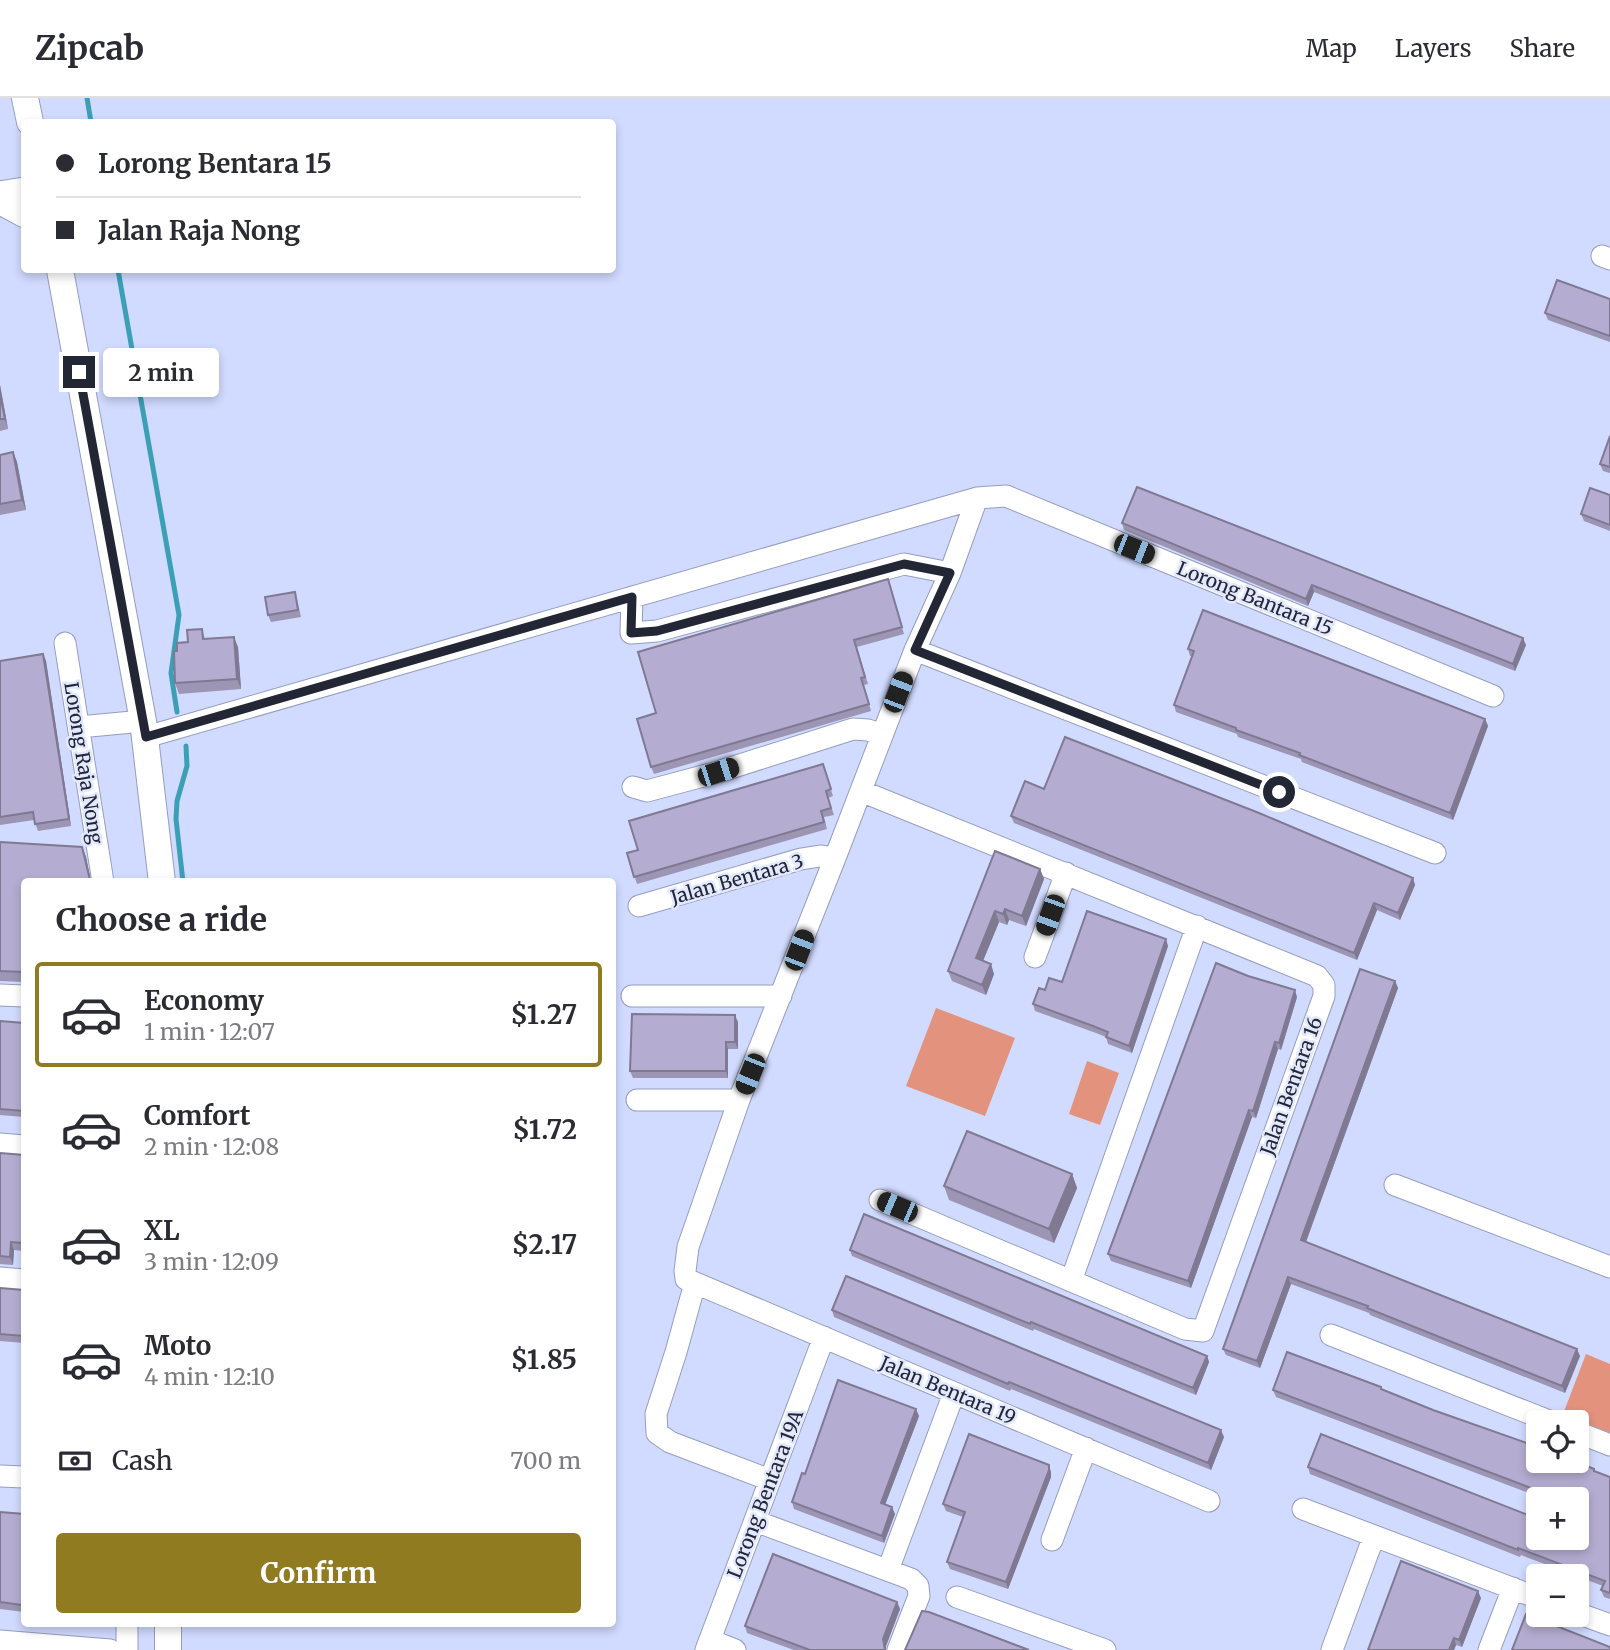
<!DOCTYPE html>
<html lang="en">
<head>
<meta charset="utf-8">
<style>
	:root { --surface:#fff; --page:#f7f7f7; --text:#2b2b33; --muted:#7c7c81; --line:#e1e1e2; --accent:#907b21 }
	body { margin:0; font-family:Merriweather,serif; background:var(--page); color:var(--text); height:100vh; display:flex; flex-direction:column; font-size:26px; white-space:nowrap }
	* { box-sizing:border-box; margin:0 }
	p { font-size:23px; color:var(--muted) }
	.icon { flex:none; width:38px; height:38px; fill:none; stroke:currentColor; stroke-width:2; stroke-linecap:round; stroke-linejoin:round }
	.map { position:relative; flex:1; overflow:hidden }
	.sheet { position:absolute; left:21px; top:780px; width:595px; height:749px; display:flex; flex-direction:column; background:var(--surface); border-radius:7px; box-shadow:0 4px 10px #0003 }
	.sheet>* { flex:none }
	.guide { position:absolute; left:21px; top:21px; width:595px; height:154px; border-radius:7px; box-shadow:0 4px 10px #0003; display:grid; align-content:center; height:154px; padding:0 35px; background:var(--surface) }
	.buttons { position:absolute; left:1526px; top:1312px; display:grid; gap:14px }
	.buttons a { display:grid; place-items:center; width:63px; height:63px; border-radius:7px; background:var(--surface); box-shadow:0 4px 10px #0003; font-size:35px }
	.end { position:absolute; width:32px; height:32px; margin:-16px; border:9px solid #232634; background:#fff; box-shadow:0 0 0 4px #fff }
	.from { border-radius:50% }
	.bubble { position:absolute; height:49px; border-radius:7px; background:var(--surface); box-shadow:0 4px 10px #0003; font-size:23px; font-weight:700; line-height:49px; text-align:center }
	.car { position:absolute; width:21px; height:42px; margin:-21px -10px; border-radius:9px; box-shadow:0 0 5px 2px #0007; background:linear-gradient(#222 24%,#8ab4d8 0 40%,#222 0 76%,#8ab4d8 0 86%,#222 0) }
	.guide b { display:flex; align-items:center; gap:24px; height:66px; font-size:26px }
	.guide b+b { border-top:2px solid var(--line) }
	.guide i { width:18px; height:18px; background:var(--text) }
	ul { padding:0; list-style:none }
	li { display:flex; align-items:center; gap:21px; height:105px; margin:0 14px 10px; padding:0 21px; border:4px solid transparent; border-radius:7px }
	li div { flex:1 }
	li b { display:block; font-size:26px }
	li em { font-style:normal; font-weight:700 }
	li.on { border-color:var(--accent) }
	li>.icon { width:63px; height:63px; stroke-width:1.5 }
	h2 { padding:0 35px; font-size:32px; line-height:84px }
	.pay { display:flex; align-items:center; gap:18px; height:77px; padding:0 35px; font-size:26px }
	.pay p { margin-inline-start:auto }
	.action { display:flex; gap:14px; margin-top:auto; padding:14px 35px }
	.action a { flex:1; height:80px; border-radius:7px; background:var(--accent); color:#fff; font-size:28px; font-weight:700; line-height:80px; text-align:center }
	header { display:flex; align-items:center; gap:42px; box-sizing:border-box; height:98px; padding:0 35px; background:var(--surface); border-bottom:2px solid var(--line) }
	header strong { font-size:33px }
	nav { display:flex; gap:38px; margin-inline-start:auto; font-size:24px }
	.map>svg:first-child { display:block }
	.green { fill:#e3927d }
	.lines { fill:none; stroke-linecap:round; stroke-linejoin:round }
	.stream { stroke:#3ba0b6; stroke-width:5 }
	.minor-casing { stroke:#959dc0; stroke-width:23 }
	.major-casing { stroke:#959dc0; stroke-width:28 }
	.minor { stroke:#fff; stroke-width:21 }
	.major { stroke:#fff; stroke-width:26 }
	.wall { fill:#9c95b4 }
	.shaded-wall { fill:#7f7992 }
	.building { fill:#b5add1; stroke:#7f7992; stroke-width:2 }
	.route { stroke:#232634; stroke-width:9 }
	.labels { text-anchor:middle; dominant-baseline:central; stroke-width:5; stroke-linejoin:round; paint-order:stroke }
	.street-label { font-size:19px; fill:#232634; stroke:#e2e8fe }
</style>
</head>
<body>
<header>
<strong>Zipcab</strong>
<nav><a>Map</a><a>Layers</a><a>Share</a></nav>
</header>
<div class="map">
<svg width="1610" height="1552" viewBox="0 0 1610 1552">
	<rect width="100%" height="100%" fill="#d1daff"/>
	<path class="green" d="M936,910l79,30 -30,78 -79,-30z
		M1087,963l32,12 -19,52 -31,-11z
		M1586,1256l24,10v69l-47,-19z"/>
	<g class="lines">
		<path class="stream" d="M87,0l4,24
			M118,172l61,345 -8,58 6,39
			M183,784l-7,-63 1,-18 10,-35 -1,-20"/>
		<g class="minor-casing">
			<path id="minor" d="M0,94l24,-4
				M1602,158l8,3
				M977,400l-27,75 -35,77 -80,208 -96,242 -51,147 -3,24 1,8 523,222
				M632,499l-1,36 26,-2 247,-67 46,9
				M65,545l38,239
				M915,552l520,203
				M79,629l64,-6
				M146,639l831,-239 29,-2 487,200
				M633,689l14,4 71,-19 135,-43 15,1 14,5
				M861,693l456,185 7,9v11l-121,335 -18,-2 -305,-129
				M639,808l162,-47 19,-3 15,2
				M1035,859l31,-84
				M0,897l24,1
				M632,898h149
				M637,1002h102
				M0,1046l24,2
				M1395,1087l215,82
				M0,1180l24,2
				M1071,1183l126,-355
				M695,1185l-19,69 -20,62 1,19 13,9 100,38
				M1331,1237l223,88
				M1577,1334l33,13
				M0,1378l24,1
				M1303,1411l235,89
				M755,1423l156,58 7,7 1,10 -21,54
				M1052,1442l34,-92
				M888,1472l66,-177
				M957,1499l148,53
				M1577,1515l33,12
				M710,1542l25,10
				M0,1543l110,9
				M127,1552v-26
				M706,1552l118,-313
				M1332,1552l42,-114
				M1489,1552l24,-62"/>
		</g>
		<g class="major-casing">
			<path id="major" d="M25,0l5,24
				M0,103l24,13
				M60,172l83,451 19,161
				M168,1552v-26"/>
		</g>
		<use href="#minor" class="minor"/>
		<use href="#major" class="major"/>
	</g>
	<path class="wall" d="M1610,201v43l-62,-22 -3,-7z
		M0,287l8,44 -8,2z
		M1610,338v37l-7,-2 -3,-7z
		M13,354l4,10 9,48 -26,5v-60z
		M1610,397v36l-26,-10 -3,-7z
		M1122,425l404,122 -11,26 -201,-79 -6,14 -184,-76z
		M890,488l14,48 -47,13 11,37 -4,1 7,26 -217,63 -3,-7 5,-54z
		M297,501l4,18 -30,5 -3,-7z
		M202,531l3,10 33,8 3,42 -62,5 -4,-11 2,-32 11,-9z
		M1188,551l297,70 3,7 -35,94 -151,-58 -1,-3 -63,-22 -1,-3 -61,-22 -2,-7 18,-49h-2z
		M43,556l3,7 25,165 -33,5 -4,-11 -34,5v-164z
		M823,666l10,32 -5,2 6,17 -10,2 3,12 -190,55 -10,-31 11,-3z
		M1044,691l369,89 2,7 -15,35 -23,-10 -20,50 -343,-137 -3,-7z
		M0,744l82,5 4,10 5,25h-67v100l-24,-1z
		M995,753l45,18 4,10 -18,47 -17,-6 -2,5 -8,-3 -16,39 11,13 -8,21 -34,-14 -4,-10z
		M1168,848l-36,107 -24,-9 -2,-7 -10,-4 -61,-22 -2,-7 12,-14 17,-8z
		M1395,883l3,7 -92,254 274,114 -15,37 -195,-78 -1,-2 -78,-29 -31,84 -34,-13 -3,-6z
		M1297,899l-16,53 -3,-1 -22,69 -4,-1 -61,171 -80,-27 -3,-7z
		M0,923l24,2v94l-24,-2z
		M738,924v27h-10v29h-95l-3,-7z
		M0,1055l24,2v96l-10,-1 -1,15 -13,-1z
		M1072,1076l5,14 -23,55 -105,-43 -5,-14z
		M850,1152l357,106 2,6 -13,33 -162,-66 -1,2 -181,-75z
		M0,1190l24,2v53l-24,-2z
		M832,1212l392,127 -13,33 -200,-81 -1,2 -176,-74z
		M1381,1289l1,2 51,21 177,67v122l-6,-2 -3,-7 2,-4 -82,-31 -1,2 -210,-83 -2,-7 230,71 39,-38h-30l-271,-103 -3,-7z
		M919,1318l-34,89 10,9 -11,29 -90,-34 -2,-7 13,-28z
		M1051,1374v5l-43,112 -58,-20 -3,-7 16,-45 -17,-6 -3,-7z
		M0,1414l24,2v98l-24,-3z
		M1481,1500l-19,49 -6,-2 -2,5h-86z
		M897,1504l3,7 -14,37v4h-92l-47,-17 -2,-7z"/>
	<path class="shaded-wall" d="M0,287l8,44 -3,-10 -5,-25z
		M13,354l4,10 9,48 -4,-10z
		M1312,487l2,7 -6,14 -2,-7z
		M234,539l4,10 3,42 -4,-10z
		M1523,540l3,7 -11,26 -2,-7z
		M43,556l3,7 25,165 -2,-7z
		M1485,621l3,7 -35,94 -3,-7z
		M82,749l4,10 5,25h-1z
		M1040,771l4,10 -18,47 -4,-10z
		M1413,780l2,7 -15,35 -2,-7z
		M1374,805l3,7 -20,50 -3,-7z
		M1005,811l4,11 -2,5 -4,-11z
		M995,813l4,11 -19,46 -4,-10z
		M1166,841l2,7 -36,107 -3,-7z
		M991,866l3,10 -8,21 -4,-10z
		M1395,883l3,7 -94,259 -3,-7z
		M1295,892l2,7 -16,53 -2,-7z
		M735,917l3,7v27l-3,-7z
		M726,944l2,7v29l-2,-7z
		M1275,944l3,7 -22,69 -3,-7z
		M1249,1012l3,7 -61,171 -3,-7z
		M1072,1076l5,14 -23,55 -5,-14z
		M11,1144l3,8 -1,15 -3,-8z
		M1288,1179l3,7 -31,84 -3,-7z
		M1577,1251l3,7 -15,37 -3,-7z
		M1207,1258l2,6 -13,33 -3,-7z
		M916,1311l3,7 -36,94 -2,-7z
		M1221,1332l3,7 -13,33 -3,-7z
		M1049,1367l2,7v5l-43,112 -2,-7z
		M892,1409l3,7 -11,29 -2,-7z
		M1478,1493l3,7 -19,49 -3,-7z
		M897,1504l3,7 -14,37v4h-1l-2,-11z
		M1454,1540l2,7 -2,5h-5z"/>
	<path class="building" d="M1557,182l53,19v37l-65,-23z
		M0,296l5,25h-5z
		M1610,338v31l-10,-3z
		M13,354l9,48 -22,4v-49z
		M1137,389l386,151 -10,26 -201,-79 -6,14 -184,-76z
		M1590,390l20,7v30l-29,-11z
		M888,481l14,48 -48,13 11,37 -4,1 8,26 -218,63 -14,-48 19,-6 -18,-61z
		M295,494l3,18 -30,5 -3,-18z
		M1203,512l282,109 -35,94 -151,-58 1,-2 -64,-23v-2l-62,-23 20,-54 -6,-2z
		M202,531l1,10 31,-2 3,42 -62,4 -1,-32h3v-8l11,-1 -1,-12z
		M43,556l26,165 -34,5 -2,-12 -33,5v-156z
		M1065,639l194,76 154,65 -15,35 -24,-10 -20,50 -343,-137 14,-35 19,8z
		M823,666l8,25 -5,2 5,17 -10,3 3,11 -190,55 -7,-24 11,-3 -9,-29z
		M0,744l82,5 8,33v2h-66v90l-24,-1z
		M995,753l45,18 -18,47 -17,-7 -2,5 -8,-3 -19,47 15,6 -9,21 -34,-14z
		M1087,813l79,28 -37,107 -23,-9 2,-5 -15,-6 -60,-22 6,-16 6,2 4,-12 13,4z
		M1216,865l32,13 47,14 -16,53 -4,-1 -22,69 -4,-1 -61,171 -80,-27z
		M1360,871l35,12 -94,259 276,109 -15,37 -195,-78 1,-2 -80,-29 -31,84 -34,-12z
		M632,916l103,1v27h-9v29h-96z
		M0,923l24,2v88l-24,-2z
		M967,1033l105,43 -23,55 -105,-43z
		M0,1055l24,2v88l-13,-1 -1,15 -10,-1z
		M864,1116l343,142 -14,32 -162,-66 -1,2 -180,-74z
		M846,1178l375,154 -13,33 -199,-81 -1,2 -176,-74z
		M0,1190l24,2v46l-24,-2z
		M1287,1254l94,35v2l52,21 105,37v14h37l19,8v2l16,6v116l-9,-3 4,-9 -87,-33v2l-210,-83 13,-33 217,85v19h39v-38h-27l2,-4 -279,-106z
		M838,1282l78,29 -35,94 11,4 -10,29 -90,-34 10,-29 3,1z
		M969,1336l80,31v5l-43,112 -59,-20 18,-50 -22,-8z
		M0,1414l24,2v89l-2,-1v3l-22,-3z
		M773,1456l124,48 -14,37 2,11h-75l-65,-24z
		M1401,1463l77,30 -19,49 -5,-2 -5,12h-81z
		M922,1513l7,1 100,38h-124z
		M1526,1516l84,33v3h-98z"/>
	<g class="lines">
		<path class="route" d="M79,274l67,365 486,-140 -1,36 26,-2 247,-67 46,9 -35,77 364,142"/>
	</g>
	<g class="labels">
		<g class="street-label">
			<text transform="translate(1255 500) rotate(22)">Lorong Bantara 15</text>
			<text transform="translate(84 665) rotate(81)">Lorong Raja Nong</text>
			<text transform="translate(737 781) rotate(-16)">Jalan Bentara 3</text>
			<text transform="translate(1291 988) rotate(-70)">Jalan Bentara 16</text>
			<text transform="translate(948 1292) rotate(23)">Jalan Bentara 19</text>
			<text transform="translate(765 1396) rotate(-69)">Lorong Bentara 19A</text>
		</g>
	</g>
</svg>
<div class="buttons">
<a><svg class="icon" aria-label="locate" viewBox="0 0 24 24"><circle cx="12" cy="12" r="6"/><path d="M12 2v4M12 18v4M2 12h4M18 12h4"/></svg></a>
<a>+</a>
<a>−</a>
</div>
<i class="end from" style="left:1279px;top:694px"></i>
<i class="end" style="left:79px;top:274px"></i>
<div class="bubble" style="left:103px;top:250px;width:116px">2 min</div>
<i class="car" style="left:1134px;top:451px;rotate:112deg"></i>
<i class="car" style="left:898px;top:594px;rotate:21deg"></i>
<i class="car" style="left:718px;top:674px;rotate:72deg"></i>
<i class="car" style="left:1050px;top:817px;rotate:200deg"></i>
<i class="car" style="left:799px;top:852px;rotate:21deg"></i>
<i class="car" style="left:750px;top:976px;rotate:202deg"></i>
<i class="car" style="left:897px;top:1109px;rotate:293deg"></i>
<div class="guide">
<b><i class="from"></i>Lorong Bentara 15</b>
<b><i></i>Jalan Raja Nong</b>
</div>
<section class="sheet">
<h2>Choose a ride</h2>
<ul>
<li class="on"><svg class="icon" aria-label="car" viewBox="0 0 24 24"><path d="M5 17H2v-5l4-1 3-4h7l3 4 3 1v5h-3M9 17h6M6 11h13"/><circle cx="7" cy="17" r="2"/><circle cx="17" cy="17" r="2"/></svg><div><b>Economy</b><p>1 min · 12:07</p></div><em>$1.27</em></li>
<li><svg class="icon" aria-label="car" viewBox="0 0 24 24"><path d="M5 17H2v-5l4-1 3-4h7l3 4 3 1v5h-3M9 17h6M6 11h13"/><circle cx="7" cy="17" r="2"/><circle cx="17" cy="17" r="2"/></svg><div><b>Comfort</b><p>2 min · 12:08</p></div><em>$1.72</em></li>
<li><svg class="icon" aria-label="car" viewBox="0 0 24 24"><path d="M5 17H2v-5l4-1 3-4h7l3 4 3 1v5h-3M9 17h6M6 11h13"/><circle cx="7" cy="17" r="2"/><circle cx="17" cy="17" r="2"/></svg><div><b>XL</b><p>3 min · 12:09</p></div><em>$2.17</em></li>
<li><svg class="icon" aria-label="car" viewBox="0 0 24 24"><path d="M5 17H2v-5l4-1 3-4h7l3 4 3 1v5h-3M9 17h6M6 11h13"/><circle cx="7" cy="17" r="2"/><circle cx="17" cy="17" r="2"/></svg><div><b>Moto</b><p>4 min · 12:10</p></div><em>$1.85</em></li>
</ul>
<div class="pay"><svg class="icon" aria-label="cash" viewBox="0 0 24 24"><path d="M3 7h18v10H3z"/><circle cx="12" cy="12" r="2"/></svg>Cash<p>700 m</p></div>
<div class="action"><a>Confirm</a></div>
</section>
</div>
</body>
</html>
